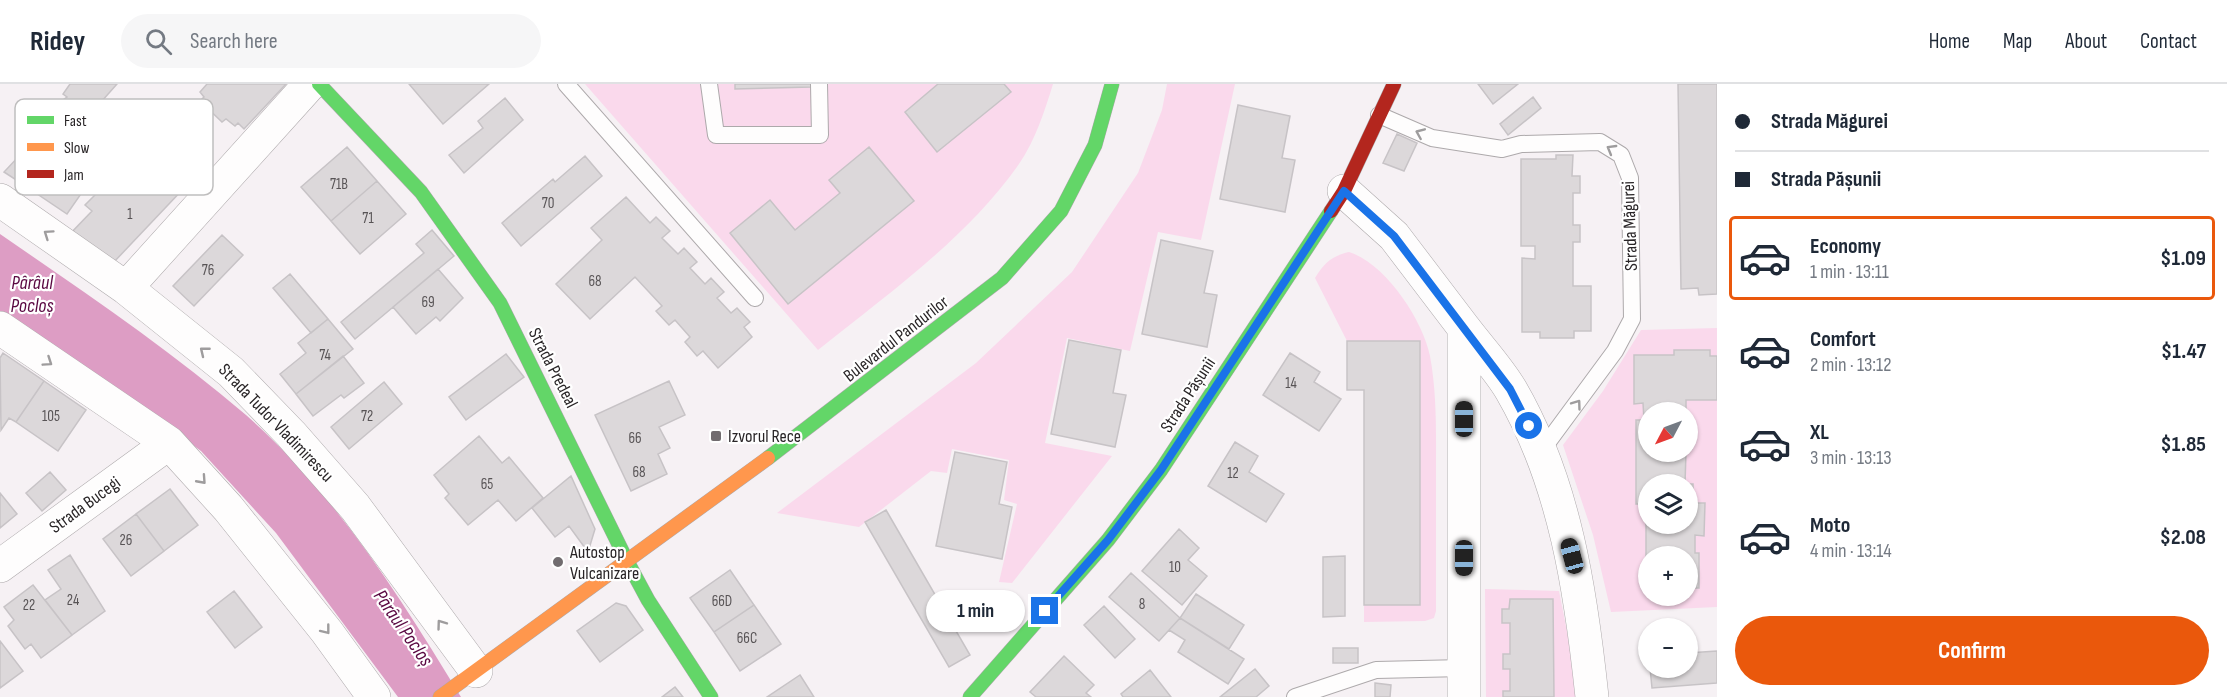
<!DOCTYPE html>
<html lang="en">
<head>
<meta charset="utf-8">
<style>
	:root { --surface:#fff; --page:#f6f6f7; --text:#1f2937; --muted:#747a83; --line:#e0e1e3; --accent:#ea580c }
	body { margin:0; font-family:"Sofia Sans Condensed",sans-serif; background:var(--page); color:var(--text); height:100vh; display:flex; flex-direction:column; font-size:22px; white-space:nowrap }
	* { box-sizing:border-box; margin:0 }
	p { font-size:20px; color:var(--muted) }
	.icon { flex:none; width:33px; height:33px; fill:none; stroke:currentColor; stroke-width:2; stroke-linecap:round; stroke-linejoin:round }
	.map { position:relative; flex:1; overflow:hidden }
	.details { display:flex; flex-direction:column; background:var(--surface); width:510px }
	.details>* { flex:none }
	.hud { display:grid; align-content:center; height:132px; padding:0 18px; background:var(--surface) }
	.needle { width:39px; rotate:229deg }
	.tools { position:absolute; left:1638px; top:318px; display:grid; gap:12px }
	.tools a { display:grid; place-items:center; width:60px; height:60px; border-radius:50%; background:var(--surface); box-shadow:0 2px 4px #0004; font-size:30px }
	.end { position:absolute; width:27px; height:27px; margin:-14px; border:8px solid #1a73e8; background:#fff; box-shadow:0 0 0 3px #fff }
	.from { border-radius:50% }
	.bubble { position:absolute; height:42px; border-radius:21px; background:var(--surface); box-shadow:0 2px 4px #0004; font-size:20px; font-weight:700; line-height:42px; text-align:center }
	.car { position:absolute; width:18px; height:36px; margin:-18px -9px; border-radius:8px; box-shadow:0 0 4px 2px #0007; background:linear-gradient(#222 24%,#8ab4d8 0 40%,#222 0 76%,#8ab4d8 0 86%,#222 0) }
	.hud b { display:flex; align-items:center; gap:21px; height:57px; font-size:22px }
	.hud b+b { border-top:2px solid var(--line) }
	.hud i { width:15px; height:15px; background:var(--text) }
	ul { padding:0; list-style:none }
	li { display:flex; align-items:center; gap:18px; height:84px; margin:0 12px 9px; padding:0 6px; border:3px solid transparent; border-radius:6px }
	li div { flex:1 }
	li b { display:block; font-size:22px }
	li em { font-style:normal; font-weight:700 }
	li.on { border-color:var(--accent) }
	li>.icon { width:54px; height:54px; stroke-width:1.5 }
	.cta { display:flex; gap:12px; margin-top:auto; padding:12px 18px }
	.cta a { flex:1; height:69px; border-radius:36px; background:var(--accent); color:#fff; font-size:24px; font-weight:700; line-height:69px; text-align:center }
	header { display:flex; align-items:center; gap:36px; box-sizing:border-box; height:84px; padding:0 30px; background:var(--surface); border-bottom:2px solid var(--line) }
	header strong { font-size:28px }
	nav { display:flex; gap:33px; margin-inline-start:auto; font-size:21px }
	.search { width:420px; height:54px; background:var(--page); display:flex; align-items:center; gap:15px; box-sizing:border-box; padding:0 21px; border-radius:33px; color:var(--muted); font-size:22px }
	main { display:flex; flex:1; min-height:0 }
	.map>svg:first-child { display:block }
	.green { fill:#fad9ec; fill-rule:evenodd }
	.water { fill:#dd9dc4 }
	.building { fill:#dcd8da; stroke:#c7c3c6; stroke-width:1.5; fill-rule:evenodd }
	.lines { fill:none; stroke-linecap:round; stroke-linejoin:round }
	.lane-casing { stroke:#ada9ab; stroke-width:18 }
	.street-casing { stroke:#ada9ab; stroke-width:34 }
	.fast-casing { stroke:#ada9ab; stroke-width:15 }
	.slow-casing { stroke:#ada9ab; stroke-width:15 }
	.jam-casing { stroke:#ada9ab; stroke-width:15 }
	.lane { stroke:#fefdfd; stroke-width:16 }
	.street { stroke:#fefdfd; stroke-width:33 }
	.fast { stroke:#63d668; stroke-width:14 }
	.slow { stroke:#ff974d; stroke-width:14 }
	.jam { stroke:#b3261e; stroke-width:14 }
	.oneway { stroke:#9e9c9d }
	.route { stroke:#1a73e8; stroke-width:8 }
	.poi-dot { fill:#716c6f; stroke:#fff; stroke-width:2 }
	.labels { text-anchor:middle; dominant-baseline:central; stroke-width:4.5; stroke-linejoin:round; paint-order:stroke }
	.number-label { font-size:15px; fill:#585456 }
	.street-label { font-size:18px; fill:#292527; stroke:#fff }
	.poi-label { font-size:18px; fill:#292527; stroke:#fff; text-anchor:start }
	.water-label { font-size:20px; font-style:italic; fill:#5a0842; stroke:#fff }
	.key { fill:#fff; stroke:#bfbebe; stroke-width:1.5 }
	.key-label { font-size:16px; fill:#292527 }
</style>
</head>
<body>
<header>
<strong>Ridey</strong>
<div class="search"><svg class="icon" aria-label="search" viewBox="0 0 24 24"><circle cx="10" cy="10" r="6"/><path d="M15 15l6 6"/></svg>Search here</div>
<nav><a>Home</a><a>Map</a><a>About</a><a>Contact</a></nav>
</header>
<main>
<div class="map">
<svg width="1717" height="613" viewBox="0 0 1717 613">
	<rect width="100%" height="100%" fill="#f6f1f4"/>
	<path class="green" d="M585,0h468c-8,26 -18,57 -34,80 -53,75 -130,129 -201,186z
		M1167,0h68l-34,156 -43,-8 -28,119 -63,-13 -22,105 67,13 -100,127 -13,-1 18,-78 -13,-4 5,-40 -57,-11 -5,24 -16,-2 -72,56 -82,-14 199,-150 96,-91 66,-99 24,-63z
		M1349,168c36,11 74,68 81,104 7,38 6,76 6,114 0,47 0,94 0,141l-2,7 -9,3 -61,1v-17l56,-1v-263h-73l-32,-63c9,-15 17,-22 34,-26z
		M1717,244v279l-106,5 -18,-77 -30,-90 40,-54 38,-61zM1648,328h40v40h-40zM1648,400h40v40h-40zM1648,472h40v40h-40z
		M1485,505l74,2 21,106h-94z"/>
	<path class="water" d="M0,150c84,58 169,115 246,181 89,78 154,182 215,282h-63l-122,-164 -75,-82 -80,-59 -121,-81z"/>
	<path class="building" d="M70,0h47l-62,70 -4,-3 -24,36 -23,-15 63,-67 -4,-5 4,-3 -4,-3z
		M207,0h79l-42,45 -6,-6 -3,3 -9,-7 -4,3 -22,-21 4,-4 -4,-5z
		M409,0h80l-46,40z
		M735,0h76v3l-76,2z
		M1004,0l7,8 -74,60 -32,-40 33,-28z
		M1478,0h40l-25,20z
		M1678,0h39v210l-18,1 -1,-7 -17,1z
		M1533,13l8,11 -33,27 -8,-11z
		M505,14l18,22 -59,53 -15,-18 34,-27 -5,-7z
		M1238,21l52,11 -8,42 13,2 -10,52 -65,-13z
		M1397,50l20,9 -13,28 -21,-8z
		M347,63l30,34 -46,40 -30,-34z
		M869,63l45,54 -126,103 -58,-71 40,-33 25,30 45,-37 -11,-13z
		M51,67l30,20 -8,13 10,7 -16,23 -40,-27z
		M1556,71h17l-1,21h8v17h-7v32h7v17h-7v44h18v45h-17v7h-34v-6h-18v-74l13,1v-13h-14v-87h35z
		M585,72l17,20 -81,70 -19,-23 51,-44 2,3z
		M163,83l22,20 -72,76 -43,-29 22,-23 -7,-6 17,-17 6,6 28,-23 5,5 4,-4 7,7z
		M377,97l29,33 -46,40 -29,-33z
		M626,113l24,26 6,-6 14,14 -8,7 16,16 6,-6 13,14 -7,6 15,16 6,-6 13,14 -7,6 14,15 6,-5 13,14 -6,5 8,10 -34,31 -15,-17 -6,5 -12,-14 5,-5 -15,-17 -6,5 -13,-14 6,-5 -27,-29 -45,42 -34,-35 46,-44 -11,-12z
		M432,146l22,26 -99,83 -14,-17 83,-69 -8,-9z
		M222,151l21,20 -49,51 -21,-20z
		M1161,156l52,11 -9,42 13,2 -10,52 -65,-13z
		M438,185l25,29 -23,23 -4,-4 -20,17 -23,-27z
		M290,190l38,45 -17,14 -38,-45z
		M328,235l25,30 -57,45 -16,-20 26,-21 -8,-10z
		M1069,256l52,10 -8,43 13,2 -11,52 -64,-13z
		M1347,257h73v264h-56v-215h-17z
		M1674,266h36v6h7v44h-31v12h-38v40h38l-1,32h8v19h12l-1,33 -9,-1v18h4v35h-11v-32h-40v32h-2v-84h-10v-84h8l-1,-17 -9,1v-49h40zM1648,400h40v40h-40z
		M3,269l41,28 -28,41 -7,-4 -8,12 -1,-72z
		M1290,269l30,19 -6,10 27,17 -22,32 -56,-36z
		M506,270l18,23 -58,43 -17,-23z
		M343,272l21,27 -20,15 -3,-3 -28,21 -17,-22z
		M44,297l42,29 -28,41 -42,-29z
		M669,297l16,34 -26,12 11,21 -12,6 9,20 -36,17 -36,-76z
		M384,298l18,22 -53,45 -18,-22z
		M1688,333h3l1,32h-4z
		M479,352l23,27 7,-6 34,41 -27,23 -18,-21 -30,25 -23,-27 4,-4 -15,-19z
		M1235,358l23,14 -9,16 35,22 -18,28 -58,-36z
		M955,368l52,10 -8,42 13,3 -10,52 -66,-13z
		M50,388l16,18 -24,21 -16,-18z
		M571,392l24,53 -7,23 -19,-26 -14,11 -23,-29z
		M170,405l28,36 -34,26 -28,-37z
		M0,409l17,21 -17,14z
		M886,426l84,145 -21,12 -84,-145z
		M136,430l28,37 -33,25 -28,-37z
		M1179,445l20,19 -11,12 19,16 -25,29 -40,-34z
		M70,471l35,56 -33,24 -27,-35 16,-11 -13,-19z
		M1345,472v60l-22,1v-60z
		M730,486l24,35 -40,27 -24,-34z
		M1131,489l49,45 -21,23 -50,-44z
		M33,501l39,50 -31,23 -10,-14 -6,5 -17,-23 6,-6 -10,-13z
		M234,507l28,36 -27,21 -28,-36z
		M1196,510l48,31 -15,24 -49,-31z
		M1510,515h43l1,98h-51v-6h7v-22h-7v-15h7v-31h-8v-14h7z
		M616,519l10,3 17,24 -43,32 -23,-31z
		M754,521l27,39 -41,27 -26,-39z
		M1104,522l31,33 -20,19 -31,-33z
		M1180,534l64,41 -16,25 -50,-32 7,-12 -16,-10z
		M0,557l23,30 -23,17z
		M1333,564h25v15h-25z
		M1717,567v32l-65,5 -2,-20h38v-15z
		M1064,572l30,29 -8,8 5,4h-55l-6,-5z
		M1255,585l14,17 -13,11h-36z
		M1150,586l21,27h-48l-2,-3z
		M800,591l14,22h-47z
		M1375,599l16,2 -1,12h-15z
		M675,603l8,10h-21z"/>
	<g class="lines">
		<g class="lane-casing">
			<path id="lane" d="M566,0l189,214
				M709,0l7,51h104l-1,-51
				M1379,31l53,23 70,11 19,-5 79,-2 21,13 9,23 2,141 -17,32 -73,99
				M1295,613l81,-27 88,-2"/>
		</g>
		<g class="street-casing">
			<path id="street" d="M1344,107l50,45 70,92v369
				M0,116l126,88 105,84 60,62 64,73 121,164
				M126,204l184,-204
				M0,244l169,115 59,65 99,124 47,65
				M1464,244c15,20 34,40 47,62 54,93 70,202 81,307
				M0,482l169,-123"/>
		</g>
		<g class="fast-casing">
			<path id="fast" d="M319,0l102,108 79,111 127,258 21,39 63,97
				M768,374l234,-180 59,-67 34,-66 17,-61
				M970,613l138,-157 53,-70 170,-259"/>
		</g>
		<g class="slow-casing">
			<path id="slow" d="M440,613l328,-239"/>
		</g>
		<g class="jam-casing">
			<path id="jam" d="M1331,127l13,-20 50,-107"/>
		</g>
		<use href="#lane" class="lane"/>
		<use href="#street" class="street"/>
		<use href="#fast" class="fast"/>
		<use href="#slow" class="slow"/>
		<use href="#jam" class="jam"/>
	</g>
	<defs><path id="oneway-chevron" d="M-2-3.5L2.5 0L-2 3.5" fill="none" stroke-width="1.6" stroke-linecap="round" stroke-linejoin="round" transform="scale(1.5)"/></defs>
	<g class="oneway">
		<use href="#oneway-chevron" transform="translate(1420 49) rotate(-157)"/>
		<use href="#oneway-chevron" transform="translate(1611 65) rotate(-150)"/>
		<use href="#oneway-chevron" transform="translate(48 150) rotate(-145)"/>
		<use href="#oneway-chevron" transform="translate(204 267) rotate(-141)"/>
		<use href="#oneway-chevron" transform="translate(48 278) rotate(34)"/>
		<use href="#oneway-chevron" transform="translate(1577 320) rotate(-54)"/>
		<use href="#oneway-chevron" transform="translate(202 396) rotate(48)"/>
		<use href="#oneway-chevron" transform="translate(441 540) rotate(-126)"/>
		<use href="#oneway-chevron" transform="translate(326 546) rotate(52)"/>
	</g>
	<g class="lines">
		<path class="route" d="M1045,527l63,-71 53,-70 183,-279 50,45 116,153 19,37"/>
	</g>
	<g class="poi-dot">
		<rect x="710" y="346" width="12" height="12" rx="3"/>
		<circle cx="558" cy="478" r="6"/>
	</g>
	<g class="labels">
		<g class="number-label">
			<text x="339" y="100">71B</text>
			<text x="548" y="119">70</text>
			<text x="130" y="130">1</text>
			<text x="368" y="134">71</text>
			<text x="208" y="186">76</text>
			<text x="595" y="197">68</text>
			<text x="428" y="218">69</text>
			<text x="325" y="271">74</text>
			<text x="1291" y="299">14</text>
			<text x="51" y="332">105</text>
			<text x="367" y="332">72</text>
			<text x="635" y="354">66</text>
			<text x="639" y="388">68</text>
			<text x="1233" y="389">12</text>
			<text x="487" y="400">65</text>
			<text x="126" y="456">26</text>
			<text x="1175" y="483">10</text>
			<text x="73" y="516">24</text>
			<text x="722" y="517">66D</text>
			<text x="1142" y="520">8</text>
			<text x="29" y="521">22</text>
			<text x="747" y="554">66C</text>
		</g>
		<g class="street-label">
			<text transform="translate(1630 142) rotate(-92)">Strada Măgurei</text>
			<text transform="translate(896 255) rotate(-38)">Bulevardul Pandurilor</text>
			<text transform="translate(553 284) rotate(63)">Strada Predeal</text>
			<text transform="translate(1188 311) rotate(-57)">Strada Pășunii</text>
			<text transform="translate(276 339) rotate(46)">Strada Tudor Vladimirescu</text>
			<text transform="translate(85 421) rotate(-36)">Strada Bucegi</text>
		</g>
		<g class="poi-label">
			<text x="728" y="352">Izvorul Rece</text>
			<text x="570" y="468">Autostop<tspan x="570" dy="21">Vulcanizare</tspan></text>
		</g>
		<g class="water-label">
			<text x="32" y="199">Pârâul<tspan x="32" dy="23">Pocloș</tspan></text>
			<text transform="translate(403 544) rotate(55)">Pârâul Pocloș</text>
		</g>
	</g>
	<rect x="15" y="15" width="198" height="96" rx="9" class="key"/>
	<rect x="27" y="32" width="27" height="8" fill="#63d668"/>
	<rect x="27" y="59" width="27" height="8" fill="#ff974d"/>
	<rect x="27" y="86" width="27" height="8" fill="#b3261e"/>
	<g class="key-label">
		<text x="64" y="42">Fast</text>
		<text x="64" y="69">Slow</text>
		<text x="64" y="96">Jam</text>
	</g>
</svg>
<div class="tools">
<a><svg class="needle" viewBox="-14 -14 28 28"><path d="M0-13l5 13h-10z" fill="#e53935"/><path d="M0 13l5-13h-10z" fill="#747a83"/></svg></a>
<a><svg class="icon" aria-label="layers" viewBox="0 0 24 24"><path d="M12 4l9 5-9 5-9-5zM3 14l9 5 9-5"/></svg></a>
<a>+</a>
<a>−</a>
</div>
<i class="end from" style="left:1529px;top:342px"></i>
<i class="end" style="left:1045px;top:527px"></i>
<div class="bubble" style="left:926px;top:506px;width:99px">1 min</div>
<i class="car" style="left:1464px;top:335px;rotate:0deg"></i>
<i class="car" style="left:1572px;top:472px;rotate:345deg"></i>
<i class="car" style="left:1464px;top:474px;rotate:180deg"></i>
</div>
<section class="details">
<div class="hud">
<b><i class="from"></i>Strada Măgurei</b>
<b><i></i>Strada Pășunii</b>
</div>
<ul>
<li class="on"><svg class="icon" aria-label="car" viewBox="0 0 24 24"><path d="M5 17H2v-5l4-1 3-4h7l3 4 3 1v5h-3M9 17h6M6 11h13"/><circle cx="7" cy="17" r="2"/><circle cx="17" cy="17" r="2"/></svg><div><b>Economy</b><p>1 min · 13:11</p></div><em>$1.09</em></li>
<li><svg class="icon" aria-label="car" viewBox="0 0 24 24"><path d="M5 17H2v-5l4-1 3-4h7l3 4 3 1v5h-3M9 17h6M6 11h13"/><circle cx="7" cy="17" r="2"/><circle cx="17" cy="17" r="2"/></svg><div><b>Comfort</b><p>2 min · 13:12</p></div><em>$1.47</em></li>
<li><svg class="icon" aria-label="car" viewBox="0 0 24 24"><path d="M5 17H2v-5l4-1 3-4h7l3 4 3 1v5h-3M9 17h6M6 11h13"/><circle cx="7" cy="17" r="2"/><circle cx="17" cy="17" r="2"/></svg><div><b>XL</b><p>3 min · 13:13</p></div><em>$1.85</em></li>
<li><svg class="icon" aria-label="car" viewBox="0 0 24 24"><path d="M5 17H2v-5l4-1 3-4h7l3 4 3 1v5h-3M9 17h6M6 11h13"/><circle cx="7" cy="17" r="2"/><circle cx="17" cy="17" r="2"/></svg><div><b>Moto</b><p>4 min · 13:14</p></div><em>$2.08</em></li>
</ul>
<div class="cta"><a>Confirm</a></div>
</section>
</main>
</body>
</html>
